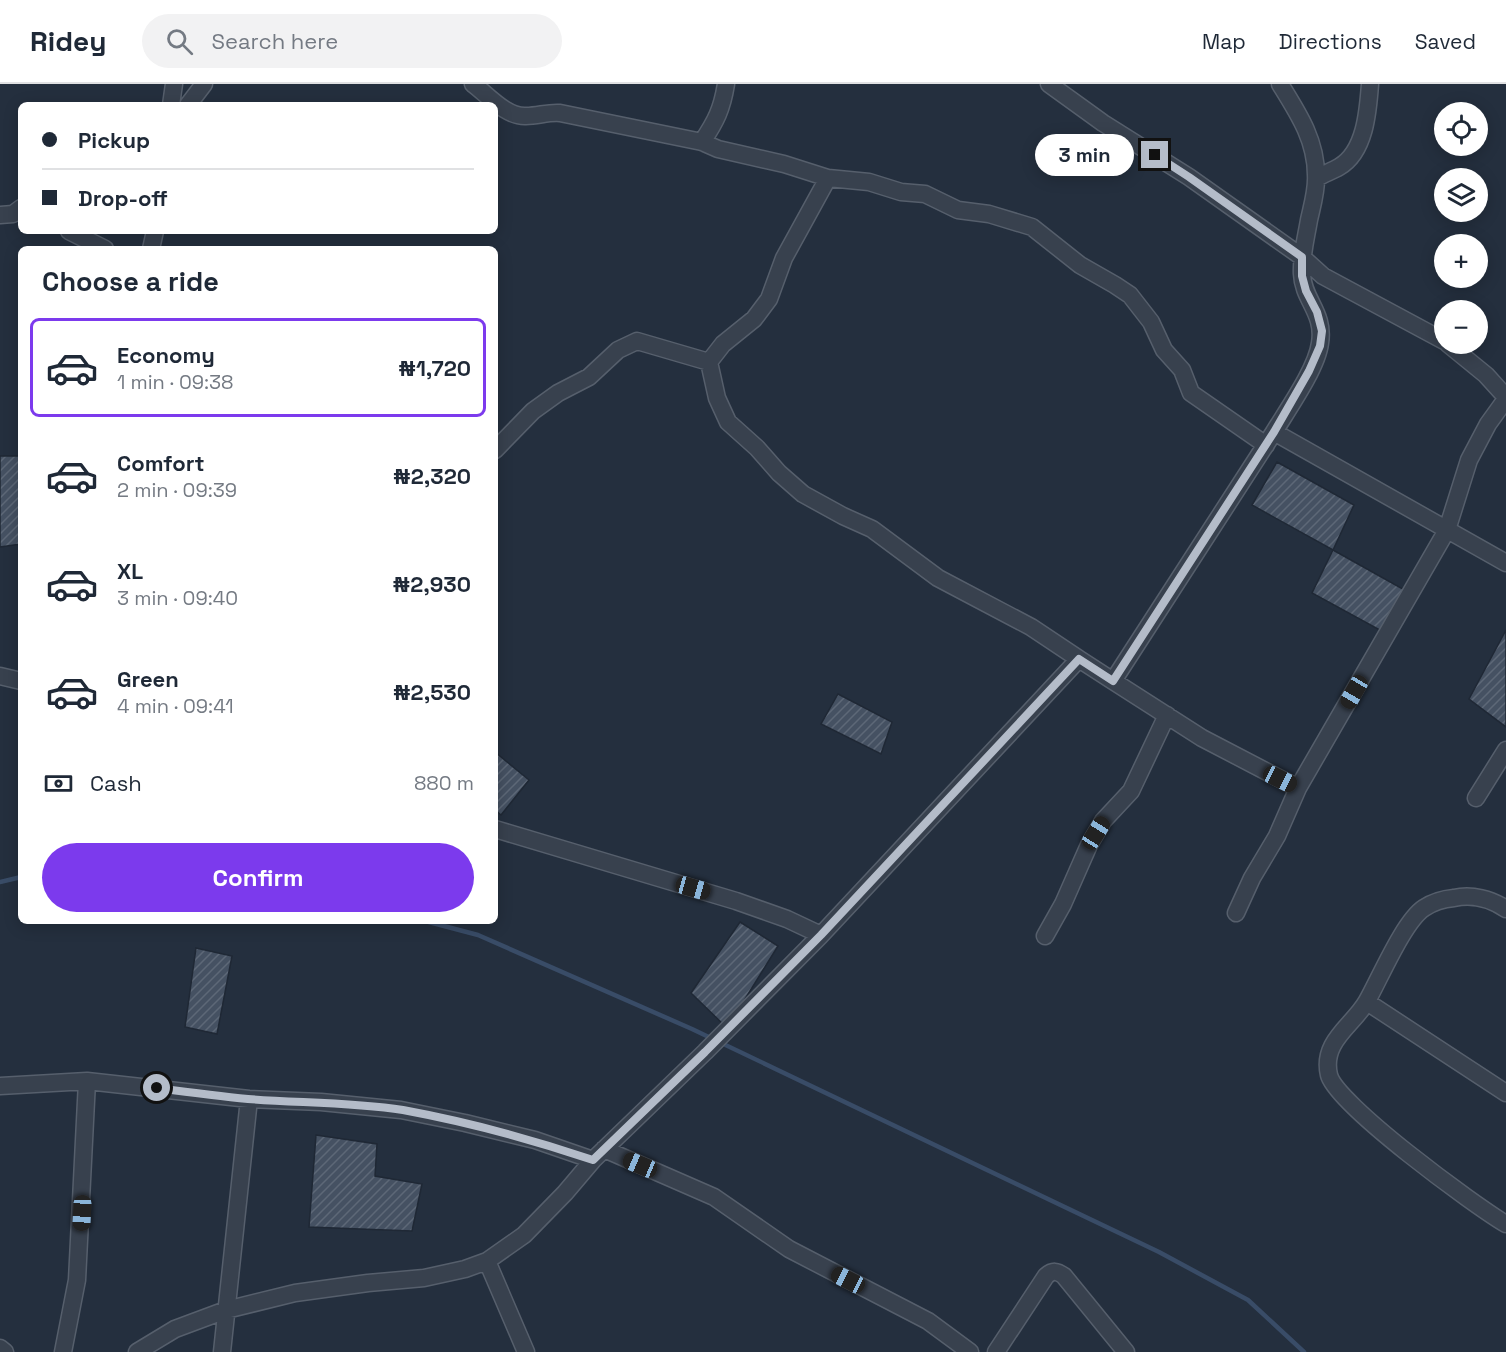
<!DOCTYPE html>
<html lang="en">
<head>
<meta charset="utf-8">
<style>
	:root { --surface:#fff; --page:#f2f2f3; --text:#1f2937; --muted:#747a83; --line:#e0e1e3; --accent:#7c3aed }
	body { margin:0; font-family:"Space Grotesk",sans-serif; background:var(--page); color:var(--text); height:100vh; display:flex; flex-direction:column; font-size:22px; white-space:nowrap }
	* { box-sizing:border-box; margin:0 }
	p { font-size:20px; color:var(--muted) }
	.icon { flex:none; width:33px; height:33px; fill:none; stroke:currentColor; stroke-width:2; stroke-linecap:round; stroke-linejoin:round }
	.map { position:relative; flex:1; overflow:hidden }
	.sheet { position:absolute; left:18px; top:162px; width:480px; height:678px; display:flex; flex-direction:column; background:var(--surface); border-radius:9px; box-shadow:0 3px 15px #0003 }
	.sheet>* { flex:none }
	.hud { position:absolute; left:18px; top:18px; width:480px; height:132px; border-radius:9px; box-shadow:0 3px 15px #0003; display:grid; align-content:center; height:132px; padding:0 24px; background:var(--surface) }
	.controls { position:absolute; left:1434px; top:18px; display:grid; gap:12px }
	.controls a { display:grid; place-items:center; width:54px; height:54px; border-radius:50%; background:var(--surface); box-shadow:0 3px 15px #0003; font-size:30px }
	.end { position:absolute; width:27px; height:27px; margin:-14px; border:8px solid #b4bcc9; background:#111; box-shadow:0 0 0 3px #111 }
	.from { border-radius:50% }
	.bubble { position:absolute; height:42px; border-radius:21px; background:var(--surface); box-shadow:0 3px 15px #0003; font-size:20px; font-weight:800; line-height:42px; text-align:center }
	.car { position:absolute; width:18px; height:36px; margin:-18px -9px; border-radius:8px; box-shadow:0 0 4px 2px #0007; background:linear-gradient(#222 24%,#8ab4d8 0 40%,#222 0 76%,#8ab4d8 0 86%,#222 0) }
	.hud b { display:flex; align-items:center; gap:21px; height:57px; font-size:22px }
	.hud b+b { border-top:2px solid var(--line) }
	.hud i { width:15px; height:15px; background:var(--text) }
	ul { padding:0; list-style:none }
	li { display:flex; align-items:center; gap:18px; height:99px; margin:0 12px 9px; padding:0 12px; border:3px solid transparent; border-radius:9px }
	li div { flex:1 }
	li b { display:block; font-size:22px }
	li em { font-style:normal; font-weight:800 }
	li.on { border-color:var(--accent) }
	li>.icon { width:54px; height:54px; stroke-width:1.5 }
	h2 { padding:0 24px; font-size:27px; line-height:72px }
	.pay { display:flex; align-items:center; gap:15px; height:66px; padding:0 24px; font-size:22px }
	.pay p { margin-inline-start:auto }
	.cta { display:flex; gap:12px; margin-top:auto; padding:12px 24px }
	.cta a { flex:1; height:69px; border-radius:36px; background:var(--accent); color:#fff; font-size:24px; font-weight:800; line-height:69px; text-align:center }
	header { display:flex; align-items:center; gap:36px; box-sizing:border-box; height:84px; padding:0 30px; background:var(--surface); border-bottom:2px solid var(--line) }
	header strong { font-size:28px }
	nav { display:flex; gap:33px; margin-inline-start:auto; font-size:21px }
	.search { width:420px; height:54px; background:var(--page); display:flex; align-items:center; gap:15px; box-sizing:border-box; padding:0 21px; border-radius:33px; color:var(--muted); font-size:22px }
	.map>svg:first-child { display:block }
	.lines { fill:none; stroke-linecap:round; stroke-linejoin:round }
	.stream { stroke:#394c67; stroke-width:4.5 }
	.building { fill:url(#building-hatch); stroke:#1f2835; stroke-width:1.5 }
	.street-casing { stroke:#565f6c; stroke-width:19 }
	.street { stroke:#38414e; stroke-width:16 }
	.route { stroke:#b4bcc9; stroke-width:8 }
</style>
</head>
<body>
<header>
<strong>Ridey</strong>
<div class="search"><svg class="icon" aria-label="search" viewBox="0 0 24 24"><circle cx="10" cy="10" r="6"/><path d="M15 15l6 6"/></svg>Search here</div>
<nav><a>Map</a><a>Directions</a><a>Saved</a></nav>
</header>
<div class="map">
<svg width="1506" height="1268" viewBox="0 0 1506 1268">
	<defs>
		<pattern id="building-hatch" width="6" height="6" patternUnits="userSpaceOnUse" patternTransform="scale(1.5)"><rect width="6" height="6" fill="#455162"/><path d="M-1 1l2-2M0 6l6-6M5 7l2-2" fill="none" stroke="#5d6877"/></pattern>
	</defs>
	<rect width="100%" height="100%" fill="#242f3e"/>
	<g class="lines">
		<path class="stream" d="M0,798l21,-5
			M425,837l53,14 214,94 467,223 89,48 56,52"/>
	</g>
	<path class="building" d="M0,372h19l2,46v42l-21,3z
		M1277,378l77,43 -21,45 -81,-45z
		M1333,466l77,43 -23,41 -75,-41z
		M1506,546v97l-37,-28z
		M838,610l54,28 -11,32 -60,-30z
		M495,668l34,28 -28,35 -6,-5z
		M740,838l38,24 -51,82 -36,-35z
		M196,864l36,8 -15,78 -32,-7z
		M316,1051l61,9 -2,32 47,8 -10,47 -103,-4z"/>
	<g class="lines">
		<g class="street-casing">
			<path id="street" d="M473,0c15,11 33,33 53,32 12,0 22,-4 34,-3l142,29 16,7 66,15 44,14 41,4 32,10 24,2 33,16 31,4 43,13 48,38 35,20 15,10 21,27 13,28 18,20 9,23 75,52
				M1049,0l54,39 86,54 113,80 21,19 121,65
				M171,21l3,-21
				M188,21l16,-21
				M702,58c14,-21 20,-33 24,-58
				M828,94l-44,80 -15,41 -15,20 -31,25 -14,18 8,36 11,24 29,26 22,25 24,21 40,22 29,13 66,49 93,49 48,32
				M1317,94c7,-4 15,-7 22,-11 26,-15 29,-55 31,-83
				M0,131l13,-1 8,-6
				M69,147l36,18
				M151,165l4,-18
				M1448,260l38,31 20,22
				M1274,348c14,-23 43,-64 46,-89 5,-30 -17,-43 -18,-69 -1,-18 4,-36 7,-54 3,-14 8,-30 7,-45 0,-35 -18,-62 -36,-91
				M495,366l38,-39 25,-18 31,-16 29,-27 19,-9 72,21
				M0,592l21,5
				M1113,597l89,57 96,50
				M1476,714l30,-48
				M495,745l241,72 51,18 34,16 258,-276 34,22 161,-249 232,131
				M1506,825c-15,-10 -34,-15 -52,-11 -11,1 -21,4 -30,10 -20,13 -44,70 -57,93 -14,25 -46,40 -38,74 7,29 146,131 177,149
				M1236,829l16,-35 25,-42 21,-48 149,-258 22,-70 19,-36 18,-25
				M1045,852l18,-32 26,-59 14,-24 28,-30 36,-76
				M1367,918l139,91
				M0,1002l87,-5 162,18 72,3 80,8 64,13 70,17 58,20
				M604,1065l110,48 75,52 139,72 42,31
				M487,1177l39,91
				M0,1264l5,4
				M63,1268l14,-72 10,-199
				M137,1268l38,-23 51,-19 69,-17 73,-10 56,-5 41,-9 22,-8 37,-26 41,-42 28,-33 112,-108 116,-117
				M222,1268l27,-253
				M996,1268l50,-76c7,-6 11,-5 18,0l62,76"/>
		</g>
		<use href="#street" class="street"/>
	</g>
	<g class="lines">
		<path class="route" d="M157,1004c30,4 60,8 91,11 51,4 103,3 155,11 65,12 128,29 190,50l112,-108 116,-117 258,-276 34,22 161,-249 35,-61 11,-25 2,-15 -5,-19 -11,-21 -4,-15v-19l-113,-80 -34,-22"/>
	</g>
</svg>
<div class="controls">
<a><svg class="icon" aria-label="locate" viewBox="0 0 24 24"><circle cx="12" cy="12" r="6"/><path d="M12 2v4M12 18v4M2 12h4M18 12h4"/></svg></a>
<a><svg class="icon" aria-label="layers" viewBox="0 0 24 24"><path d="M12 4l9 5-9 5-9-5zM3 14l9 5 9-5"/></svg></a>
<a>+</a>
<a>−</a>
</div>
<i class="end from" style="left:157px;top:1004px"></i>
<i class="end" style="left:1155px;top:71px"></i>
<div class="bubble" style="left:1035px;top:50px;width:99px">3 min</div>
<i class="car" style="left:1354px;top:608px;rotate:210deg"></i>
<i class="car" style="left:1280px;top:695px;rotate:116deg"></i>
<i class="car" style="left:1096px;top:749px;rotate:32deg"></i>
<i class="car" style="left:693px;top:804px;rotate:106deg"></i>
<i class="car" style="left:640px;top:1081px;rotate:293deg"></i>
<i class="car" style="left:82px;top:1129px;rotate:183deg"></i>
<i class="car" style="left:848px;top:1196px;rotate:297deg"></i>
<div class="hud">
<b><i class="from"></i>Pickup</b>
<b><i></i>Drop-off</b>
</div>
<section class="sheet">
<h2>Choose a ride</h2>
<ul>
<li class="on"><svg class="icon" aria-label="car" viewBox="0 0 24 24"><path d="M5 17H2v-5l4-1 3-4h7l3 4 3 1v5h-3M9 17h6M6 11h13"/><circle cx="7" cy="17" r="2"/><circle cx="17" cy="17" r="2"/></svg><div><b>Economy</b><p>1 min · 09:38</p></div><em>₦1,720</em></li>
<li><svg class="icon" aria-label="car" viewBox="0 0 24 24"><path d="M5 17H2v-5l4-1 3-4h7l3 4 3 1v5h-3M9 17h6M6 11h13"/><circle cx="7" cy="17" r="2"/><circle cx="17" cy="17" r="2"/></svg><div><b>Comfort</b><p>2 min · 09:39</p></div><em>₦2,320</em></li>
<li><svg class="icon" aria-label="car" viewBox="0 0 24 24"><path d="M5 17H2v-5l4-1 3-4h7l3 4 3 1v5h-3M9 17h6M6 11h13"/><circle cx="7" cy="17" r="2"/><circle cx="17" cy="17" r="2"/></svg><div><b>XL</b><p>3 min · 09:40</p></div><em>₦2,930</em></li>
<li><svg class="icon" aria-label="car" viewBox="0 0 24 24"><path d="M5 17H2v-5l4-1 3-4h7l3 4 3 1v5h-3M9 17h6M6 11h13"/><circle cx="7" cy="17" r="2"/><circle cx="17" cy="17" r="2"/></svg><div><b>Green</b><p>4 min · 09:41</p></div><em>₦2,530</em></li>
</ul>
<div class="pay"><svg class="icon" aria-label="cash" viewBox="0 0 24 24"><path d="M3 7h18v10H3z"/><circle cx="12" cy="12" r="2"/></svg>Cash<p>880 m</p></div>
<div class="cta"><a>Confirm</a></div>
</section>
</div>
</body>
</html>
